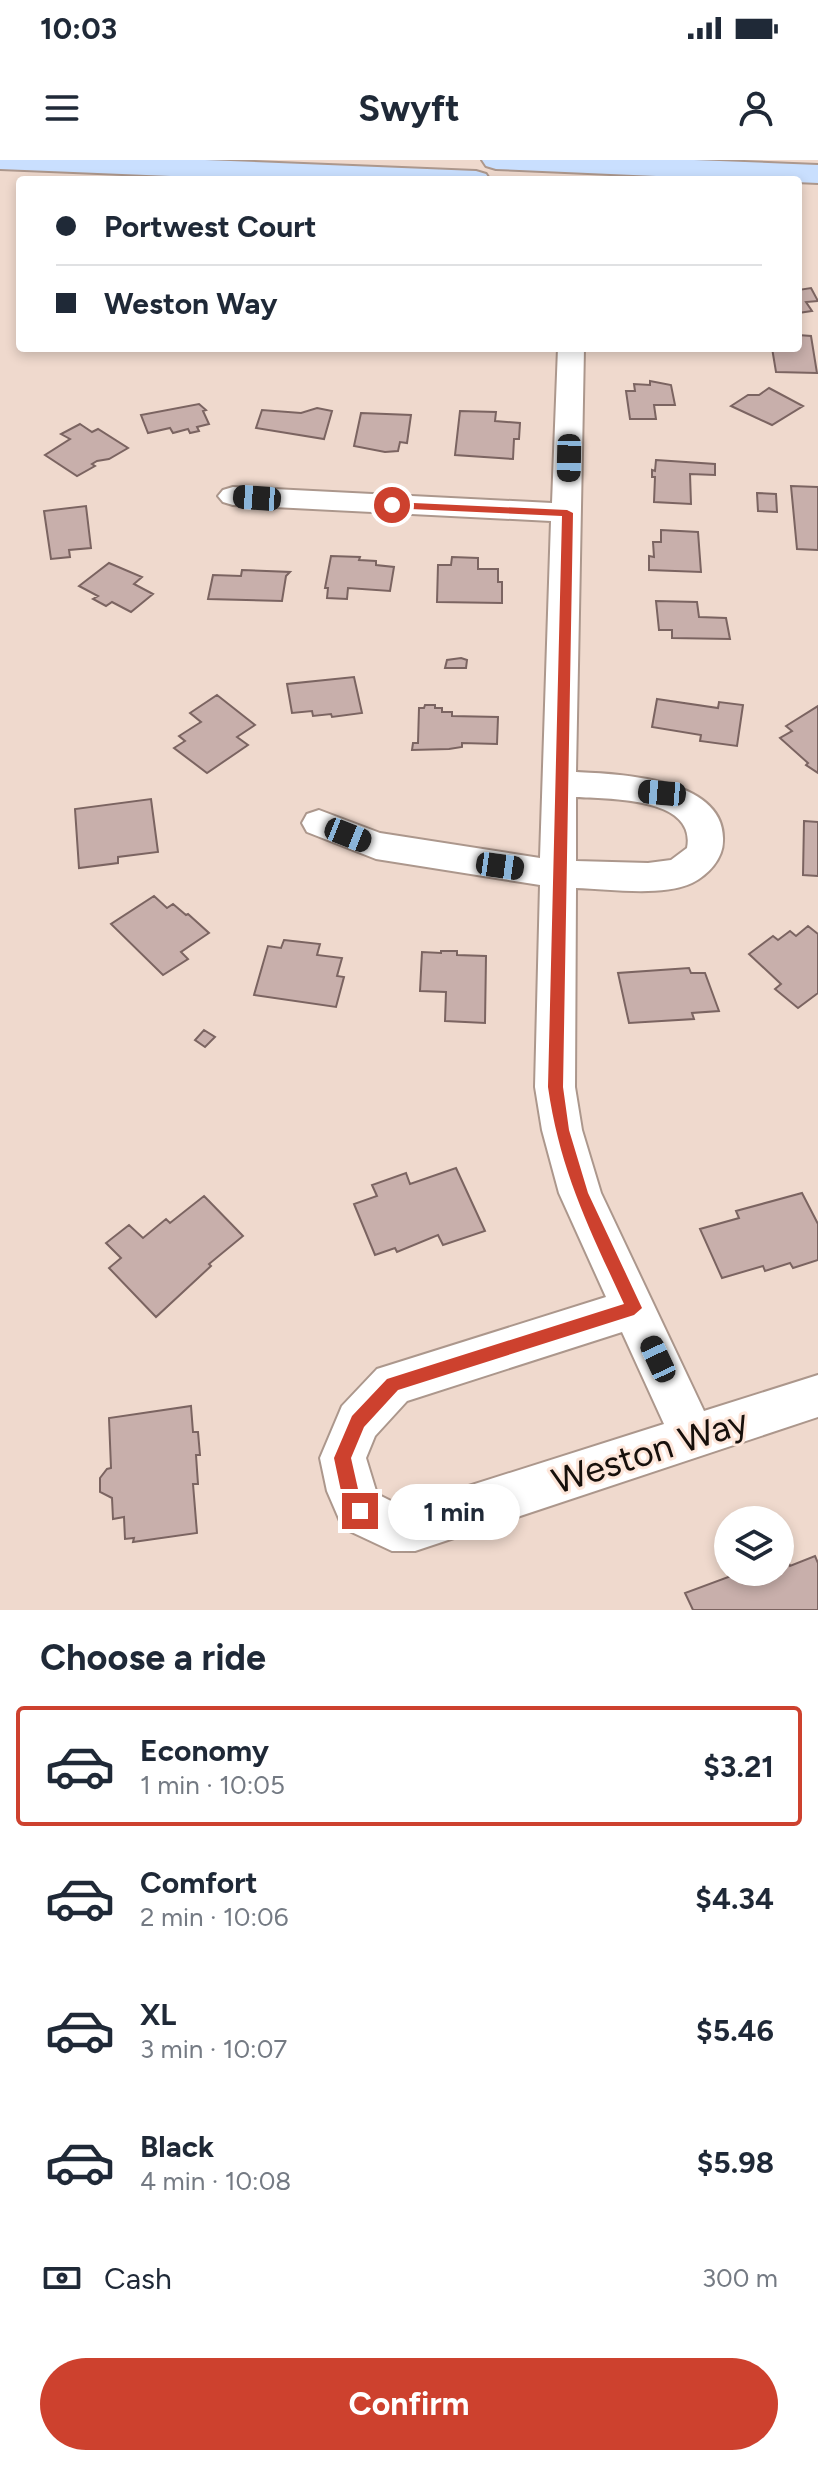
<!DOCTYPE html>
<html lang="en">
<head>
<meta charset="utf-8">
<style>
	:root { --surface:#fff; --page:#f6f6f7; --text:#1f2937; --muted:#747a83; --line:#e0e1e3; --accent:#cd412e }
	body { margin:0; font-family:Figtree,sans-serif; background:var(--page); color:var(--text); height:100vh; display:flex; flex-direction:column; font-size:30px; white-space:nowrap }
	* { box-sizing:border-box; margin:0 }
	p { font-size:26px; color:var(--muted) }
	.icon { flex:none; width:44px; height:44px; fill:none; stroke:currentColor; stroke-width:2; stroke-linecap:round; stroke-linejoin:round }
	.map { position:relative; height:1450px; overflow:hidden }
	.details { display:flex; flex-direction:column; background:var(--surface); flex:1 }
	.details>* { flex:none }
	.banner { position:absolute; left:16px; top:16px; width:786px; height:176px; border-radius:8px; box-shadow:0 4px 12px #0003; display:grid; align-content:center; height:176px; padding:0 40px; background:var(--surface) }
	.fabs { position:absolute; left:714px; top:1346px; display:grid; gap:16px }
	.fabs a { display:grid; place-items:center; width:80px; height:80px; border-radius:50%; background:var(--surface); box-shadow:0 4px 12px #0003; font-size:40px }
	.end { position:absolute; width:36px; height:36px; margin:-18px; border:10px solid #cd412e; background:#fff; box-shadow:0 0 0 4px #fff }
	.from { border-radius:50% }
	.bubble { position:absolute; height:56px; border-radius:28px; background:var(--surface); box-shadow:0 4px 12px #0003; font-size:26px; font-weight:700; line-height:56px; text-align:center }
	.car { position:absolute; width:24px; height:48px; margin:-24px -12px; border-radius:10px; box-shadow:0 0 6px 2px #0007; background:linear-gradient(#222 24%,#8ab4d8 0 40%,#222 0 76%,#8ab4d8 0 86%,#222 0) }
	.banner b { display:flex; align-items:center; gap:28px; height:76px; font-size:30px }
	.banner b+b { border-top:2px solid var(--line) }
	.banner i { width:20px; height:20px; background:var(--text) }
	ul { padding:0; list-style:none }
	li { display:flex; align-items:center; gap:24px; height:120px; margin:0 16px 12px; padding:0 24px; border:4px solid transparent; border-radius:8px }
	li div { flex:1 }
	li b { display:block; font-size:30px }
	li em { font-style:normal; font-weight:700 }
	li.on { border-color:var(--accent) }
	li>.icon { width:72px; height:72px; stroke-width:1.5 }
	h2 { padding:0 40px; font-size:36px; line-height:96px }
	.pay { display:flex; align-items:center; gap:20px; height:88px; padding:0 40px; font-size:30px }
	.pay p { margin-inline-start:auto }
	.primary-button { display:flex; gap:16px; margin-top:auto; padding:16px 40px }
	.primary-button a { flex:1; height:92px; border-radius:48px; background:var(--accent); color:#fff; font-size:32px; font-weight:700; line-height:92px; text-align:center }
	.status { display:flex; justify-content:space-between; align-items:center; height:56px; padding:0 40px; background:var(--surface); direction:ltr }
	.status svg { height:22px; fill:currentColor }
	header { display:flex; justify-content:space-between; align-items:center; height:104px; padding:0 40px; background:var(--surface); font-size:36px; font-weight:700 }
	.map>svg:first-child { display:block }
	.building { fill:#c8afab; stroke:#7b6461; stroke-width:2 }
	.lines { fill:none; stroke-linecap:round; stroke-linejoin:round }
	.street-casing { stroke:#ac978c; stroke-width:4 }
	.secondary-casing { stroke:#ac978c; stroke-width:4 }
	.street { fill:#fff; fill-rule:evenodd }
	.secondary { fill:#c9dffe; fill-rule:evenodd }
	.route { fill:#cd412e }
	.labels { text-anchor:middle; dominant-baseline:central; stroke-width:6; stroke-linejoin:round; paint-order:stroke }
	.near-street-label { font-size:36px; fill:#17100c; stroke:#fde6da }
</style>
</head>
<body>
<div class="status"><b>10:03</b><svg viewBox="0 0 49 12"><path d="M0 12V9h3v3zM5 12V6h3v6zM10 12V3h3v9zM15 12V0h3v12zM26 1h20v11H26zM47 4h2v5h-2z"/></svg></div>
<header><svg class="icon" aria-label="menu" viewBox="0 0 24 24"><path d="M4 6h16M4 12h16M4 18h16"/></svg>Swyft<svg class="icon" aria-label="person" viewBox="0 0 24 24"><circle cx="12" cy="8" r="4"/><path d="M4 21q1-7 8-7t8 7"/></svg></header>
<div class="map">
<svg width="818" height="1450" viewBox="0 0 818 1450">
	<rect width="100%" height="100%" fill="#efd9cd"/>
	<path class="building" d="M811,128l7,13 -12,1 6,9 -14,2v-23z
		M798,175l13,1 6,37 -41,-1 -4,-24h26z
		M650,221l21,4 4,20h-21l2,14h-26l-4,-28h9l-1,-7 16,1z
		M769,228l34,18 -31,19 -41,-19 17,-11h11z
		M199,244l7,6 -3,1 6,13 -12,3 2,4 -9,2 -2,-4 -15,4 -3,-5 -22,5 -7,-18z
		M317,248l15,3 -8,28 -68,-11 6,-18 39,3z
		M460,251l36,1 -1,9 25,2 -1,16h-5l-1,20 -58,-4z
		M361,253l50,2 -4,28 -7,-1 -2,9 -13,1 -31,-6z
		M80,264l12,8 6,-3 30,19 -19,11 -12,2 -5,3 3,2 -18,10 -32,-21 25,-16 -9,-5z
		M656,300l59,4v11l-25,-1 1,30 -37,-2 1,-25h-3v-7l3,1z
		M791,326l27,1v63l-21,-1z
		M757,333l19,1 1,18 -19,-1z
		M86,346l5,42 -22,2 1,7 -19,2 -7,-48z
		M661,370l37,2 3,40 -52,-2v-14l5,1 -1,-15h8z
		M331,396l29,1 -1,3 17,1v4l18,2 -4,24 -42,-3 -1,11 -20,-1 1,-10h-3z
		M452,397l26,1v11h20v13h4v21l-65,-1 1,-37h13z
		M109,403l33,14 -8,7 19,10 -22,18 -19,-10 -6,4 -13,-7 5,-3 -19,-10z
		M242,410l48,2 -4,4 -4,25 -74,-2 5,-24 28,1z
		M656,441l41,1 2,15 27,1 4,21 -58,-1v-8h-13z
		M461,498l6,2 -1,8h-21l2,-8z
		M354,517l8,36 -30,4 -1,-3 -18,2 -1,-5 -20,2 -5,-29z
		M217,535l38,30 -18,12 11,8 -41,28 -33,-25 11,-7 -6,-5 22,-14 -11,-9z
		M657,539l61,9 1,-6 24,3 -6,41 -37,-5 1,-6 -49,-8z
		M425,545h10v3h7v4h10v4l46,1 -1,27 -35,-1v4l-13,2 -37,1 1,-7h5l1,-35h5z
		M818,546v67l-12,-8 2,-2 -28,-25 12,-7 -6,-5z
		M151,639l7,53 -40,5v6l-39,5 -4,-59z
		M804,661l14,1v54l-15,-1z
		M154,736l13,12 6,-4 13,11 2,-1 21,19 -28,19 7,7 -25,16 -52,-51z
		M808,766l10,8v59l-20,15 -23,-19 6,-5 -32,-30 24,-18 5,4 12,-9 6,5z
		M284,780l36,4 -3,11 25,3 -5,18 7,1 -8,30 -82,-12 14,-49 13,2z
		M441,791h16v4l29,1 -1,67 -40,-2 1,-29 -26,-1 2,-39 19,1z
		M689,808l2,5h14l14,38 -27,2 2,6 -65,4 -11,-50z
		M204,870l11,7 -10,10 -10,-7z
		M456,1008l29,63 -42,14 -5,-10 -41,17 -2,-4 -20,7 -21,-51 23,-8 -5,-11 34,-12 4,11z
		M802,1033l16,31v36l-25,8 -3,-5 -25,8 -2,-5 -41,12 -22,-49 39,-11 -3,-7z
		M204,1036l39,40 -34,28 2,2 -55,51 -47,-49 12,-10 -15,-15 23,-18 14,13 23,-19 4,4z
		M191,1246l2,26h5l2,23h-4l2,29h-5l4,49 -64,9 1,-4 -9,1 -1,-22 -11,2 -1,-21 -12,-6v-14l7,-9 4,-1 -2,-50z
		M815,1396l3,7v47h-125l-8,-17 54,-20 4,10 22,-8 -2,-3h17v-8l8,-3 2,5z"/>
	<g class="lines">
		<g class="street-casing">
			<path id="street" d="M558,188h26l-8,424c43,2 150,6 147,69 0,18 -15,34 -31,42 -30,14 -84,6 -116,5l-1,199 7,43 19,63 103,218 114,-36v42l-403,134h-23l-49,-23 -16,-37 -7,-33 22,-52 35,-37 229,-72 -47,-104 -17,-63 -7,-43 5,-202 -164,-26 -69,-27 -5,-9 5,-9 12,-4 61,23 160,25 11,-337 -318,-16 -10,-3 -5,-6 5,-6 10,-3 319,16zM576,637c33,2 121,0 111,51l-16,12 -23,3 -72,-2zM622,1172l42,92 -249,79h-20l-18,-9 -11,-36 9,-22 32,-35z"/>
		</g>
		<g class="secondary-casing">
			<path id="secondary" d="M0,0h205l271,11 10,3 4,6h-219l-271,-11z
				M482,0h212l124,5v18l-322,-14 -10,-3z"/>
		</g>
		<use href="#street" class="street"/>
		<use href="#secondary" class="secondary"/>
	</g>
	<path class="route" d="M392,342l175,8 6,3 -10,574 6,43 19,63 54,115 -8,7 -236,75 -34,37 -13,31 7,31 10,22 -2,6 -6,2 -6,-2 -13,-26 -7,-33 18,-42 35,-37 237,-75c-35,-76 -64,-133 -76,-217l14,-571 -174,-8v-5z"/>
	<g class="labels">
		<g class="near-street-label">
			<text transform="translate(650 1291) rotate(-18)">Weston Way</text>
		</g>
	</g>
</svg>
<div class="fabs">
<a><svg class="icon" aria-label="layers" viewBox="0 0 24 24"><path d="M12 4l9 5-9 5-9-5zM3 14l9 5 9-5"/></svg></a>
</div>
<i class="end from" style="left:392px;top:345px"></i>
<i class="end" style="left:360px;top:1351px"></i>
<div class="bubble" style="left:388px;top:1324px;width:132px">1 min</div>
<i class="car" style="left:569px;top:298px;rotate:181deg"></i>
<i class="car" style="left:257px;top:338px;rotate:274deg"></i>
<i class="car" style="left:662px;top:633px;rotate:275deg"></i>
<i class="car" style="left:348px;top:675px;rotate:112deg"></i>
<i class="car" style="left:500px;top:706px;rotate:98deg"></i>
<i class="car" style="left:658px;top:1199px;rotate:335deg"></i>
<div class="banner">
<b><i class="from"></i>Portwest Court</b>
<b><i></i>Weston Way</b>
</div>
</div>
<section class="details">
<h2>Choose a ride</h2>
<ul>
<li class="on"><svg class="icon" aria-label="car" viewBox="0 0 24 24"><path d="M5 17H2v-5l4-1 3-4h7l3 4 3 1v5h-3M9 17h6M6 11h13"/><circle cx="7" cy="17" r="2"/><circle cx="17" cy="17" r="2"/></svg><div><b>Economy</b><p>1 min · 10:05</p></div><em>$3.21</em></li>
<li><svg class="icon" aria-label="car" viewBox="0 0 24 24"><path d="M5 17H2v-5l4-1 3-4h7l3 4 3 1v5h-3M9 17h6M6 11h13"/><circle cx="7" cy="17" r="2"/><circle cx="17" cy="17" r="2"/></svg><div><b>Comfort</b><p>2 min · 10:06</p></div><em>$4.34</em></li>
<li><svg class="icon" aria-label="car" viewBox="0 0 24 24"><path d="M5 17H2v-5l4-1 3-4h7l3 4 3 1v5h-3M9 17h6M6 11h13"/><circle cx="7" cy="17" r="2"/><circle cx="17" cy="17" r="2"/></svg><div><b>XL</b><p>3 min · 10:07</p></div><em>$5.46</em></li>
<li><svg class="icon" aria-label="car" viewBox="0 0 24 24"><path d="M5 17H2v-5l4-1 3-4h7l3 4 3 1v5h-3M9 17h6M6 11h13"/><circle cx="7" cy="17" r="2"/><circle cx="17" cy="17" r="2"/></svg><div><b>Black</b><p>4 min · 10:08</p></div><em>$5.98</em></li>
</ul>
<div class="pay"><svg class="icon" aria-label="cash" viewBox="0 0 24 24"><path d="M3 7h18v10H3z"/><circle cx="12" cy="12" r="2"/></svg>Cash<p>300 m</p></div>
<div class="primary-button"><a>Confirm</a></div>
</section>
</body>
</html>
